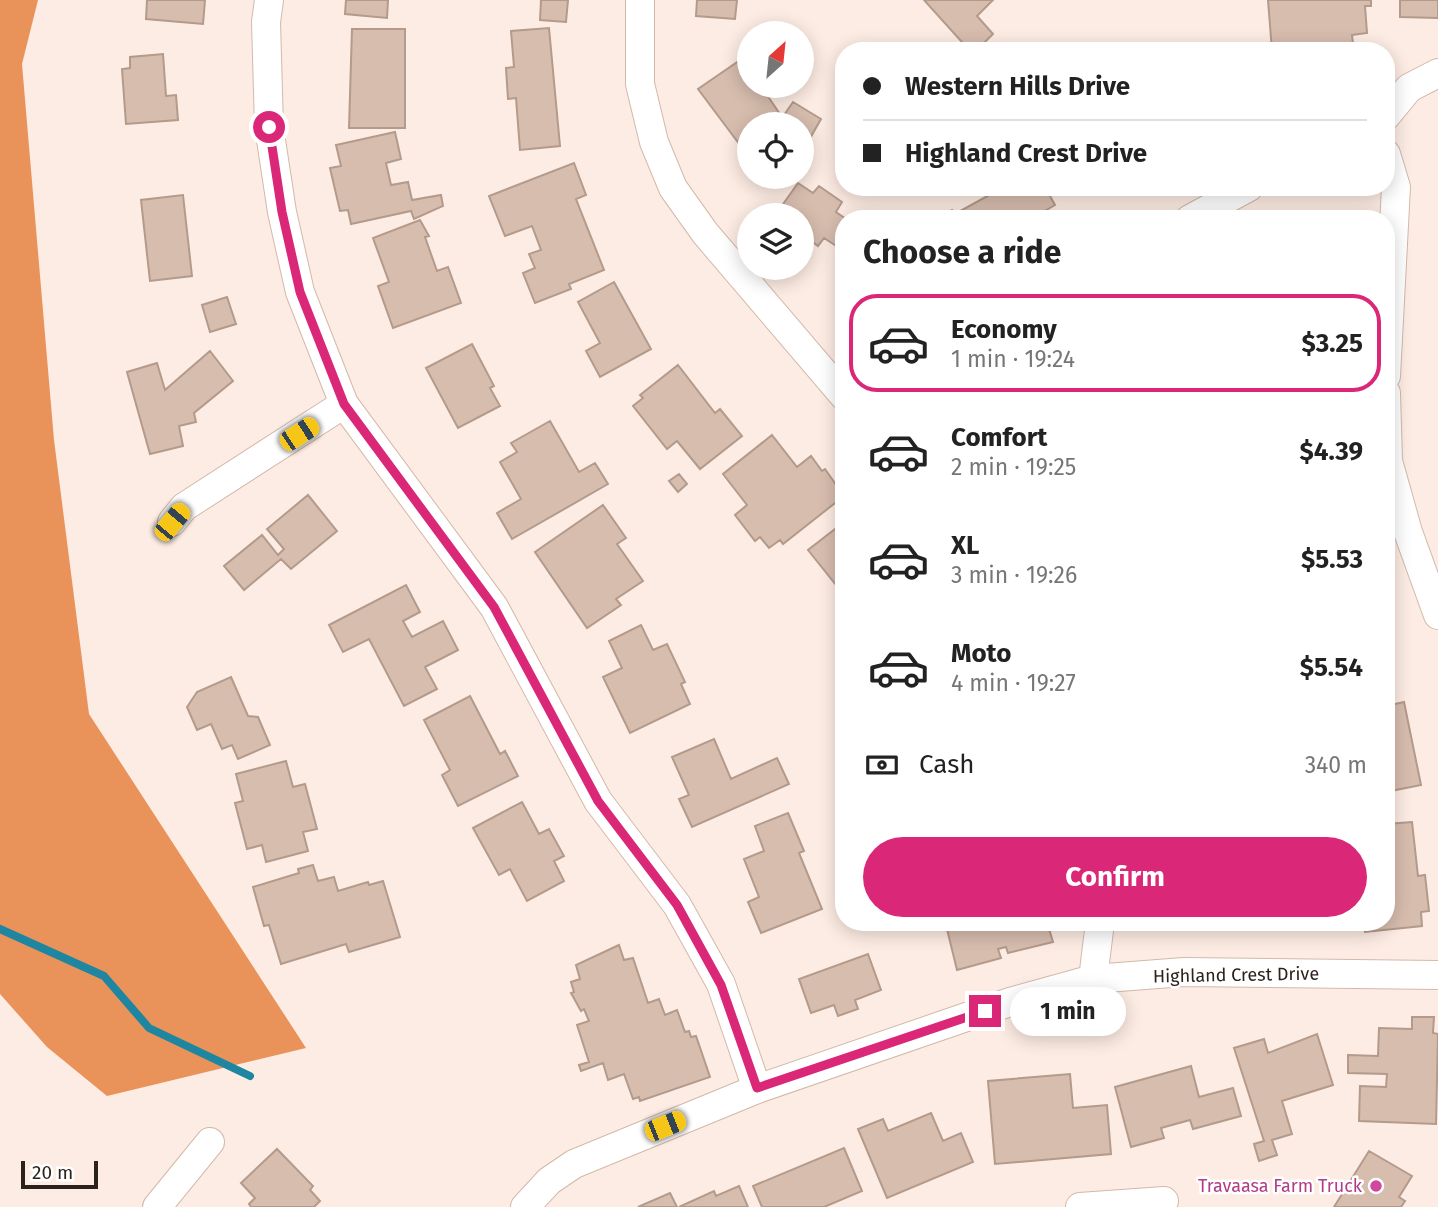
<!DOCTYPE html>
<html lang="en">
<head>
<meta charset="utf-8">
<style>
	:root { --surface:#fff; --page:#f6f6f6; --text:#222; --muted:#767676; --line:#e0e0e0; --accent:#db2777 }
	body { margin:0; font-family:"Fira Sans",sans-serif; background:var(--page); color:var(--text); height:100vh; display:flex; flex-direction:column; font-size:26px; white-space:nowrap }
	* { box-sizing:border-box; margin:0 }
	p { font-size:23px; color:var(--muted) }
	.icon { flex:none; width:38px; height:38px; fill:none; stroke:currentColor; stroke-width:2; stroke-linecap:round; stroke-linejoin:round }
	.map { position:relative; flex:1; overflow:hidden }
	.drawer { position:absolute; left:835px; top:210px; width:560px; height:721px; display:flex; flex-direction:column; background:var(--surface); border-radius:28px; box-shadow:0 4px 18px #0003 }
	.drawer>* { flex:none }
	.banner { position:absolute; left:835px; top:42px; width:560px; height:154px; border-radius:28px; box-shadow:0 4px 18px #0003; display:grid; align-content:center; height:154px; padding:0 28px; background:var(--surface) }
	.needle { width:46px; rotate:27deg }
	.fabs { position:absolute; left:737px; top:21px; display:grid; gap:14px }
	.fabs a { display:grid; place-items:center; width:77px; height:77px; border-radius:50%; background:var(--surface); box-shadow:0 4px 18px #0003; font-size:35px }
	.scale { position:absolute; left:21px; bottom:18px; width:77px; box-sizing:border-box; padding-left:7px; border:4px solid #2c221c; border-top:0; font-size:19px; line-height:24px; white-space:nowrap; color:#2c221c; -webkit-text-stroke:5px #fff; paint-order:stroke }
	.end { position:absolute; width:32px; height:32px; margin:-16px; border:9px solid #db2777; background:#fff; box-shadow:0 0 0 4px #fff }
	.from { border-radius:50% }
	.bubble { position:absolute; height:49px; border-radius:24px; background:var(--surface); box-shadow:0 4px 18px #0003; font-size:23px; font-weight:700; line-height:49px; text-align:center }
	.car { position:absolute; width:21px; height:42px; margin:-21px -10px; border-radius:9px; box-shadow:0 0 5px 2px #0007; background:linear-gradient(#f5c518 24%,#345 0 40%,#f5c518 0 76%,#345 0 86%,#f5c518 0) }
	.banner b { display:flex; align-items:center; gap:24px; height:66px; font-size:26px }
	.banner b+b { border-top:2px solid var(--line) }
	.banner i { width:18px; height:18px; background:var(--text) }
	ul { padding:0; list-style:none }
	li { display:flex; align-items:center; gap:21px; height:98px; margin:0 14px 10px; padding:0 14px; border:4px solid transparent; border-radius:28px }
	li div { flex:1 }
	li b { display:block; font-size:26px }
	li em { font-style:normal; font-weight:700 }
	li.current { border-color:var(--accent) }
	li>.icon { width:63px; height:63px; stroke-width:1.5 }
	h2 { padding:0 28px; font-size:32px; line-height:84px }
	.pay { display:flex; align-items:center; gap:18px; height:77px; padding:0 28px; font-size:26px }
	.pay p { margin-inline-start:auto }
	.button { display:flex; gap:14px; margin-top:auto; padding:14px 28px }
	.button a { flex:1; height:80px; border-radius:42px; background:var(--accent); color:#fff; font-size:28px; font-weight:700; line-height:80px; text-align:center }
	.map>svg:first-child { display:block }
	.forest { fill:#e9925a }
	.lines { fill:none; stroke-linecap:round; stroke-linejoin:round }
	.stream { stroke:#1e86a0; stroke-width:8 }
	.building { fill:#d7bdae; stroke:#b39a8b; stroke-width:2 }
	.minor-casing { stroke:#d3b9a9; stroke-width:30 }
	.minor { stroke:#fff; stroke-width:28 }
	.route { stroke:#db2777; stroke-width:9 }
	.hotel-dot { fill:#d1479c; stroke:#fff; stroke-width:2.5 }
	.labels { text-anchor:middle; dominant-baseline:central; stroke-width:5; stroke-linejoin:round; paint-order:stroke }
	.street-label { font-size:18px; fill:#2c221c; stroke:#fff }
	.hotel-label { font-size:18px; fill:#b23c85; stroke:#fff; text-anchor:end }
</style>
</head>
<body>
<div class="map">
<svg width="1438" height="1207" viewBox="0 0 1438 1207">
	<rect width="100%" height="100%" fill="#fdece3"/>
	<path class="forest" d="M0,0h38l-16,64 32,376 35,274 217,334 -199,48 -60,-49 -47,-53z"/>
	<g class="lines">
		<path class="stream" d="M0,929l104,47 45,52 101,48"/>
	</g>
	<path class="building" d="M147,0h58l-2,24 -57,-5z
		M346,0h42l-1,18 -42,-4z
		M541,0h27l-2,22 -26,-2z
		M697,0h40l-2,19 -39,-3z
		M924,0h69l-16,16 16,18 -17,17h-6z
		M1268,0h103v6h-6l2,27 -15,2 2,16h-82z
		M1400,0h38v18l-38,-1z
		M549,28l11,118 -40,4 -4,-52 -8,1 -2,-31 8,-1 -3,-36z
		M352,29h53v99h-56z
		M163,54l3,42 10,-1 2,25 -52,4 -4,-55 8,-1v-11z
		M749,54v32h31l-13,9 13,19 4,1 9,-13 28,17 -12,21 -7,5v-21h-53v33l-51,-68z
		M395,132l6,27 -15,4 5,22 17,-3 4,18 29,-5 2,11 -29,13 -3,-8 -60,13 -3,-14 -8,1 -10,-43 11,-2 -5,-21z
		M574,163l12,32 -10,4 28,71 -35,14 2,5 -36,14 -12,-30 12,-5 -6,-14 12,-4 -9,-24 -27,10 -16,-40z
		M798,183l15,10 6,-7 23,16 -6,10 10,7 -2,32 -20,-13 -6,8 -16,-12v-19h-9l-12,-8z
		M990,187h55l10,18 -24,14h-95l16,-9 3,4 38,-21z
		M183,195l9,81 -42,5 -9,-81z
		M420,220l9,16 -4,1 12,34 11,-4 13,36 -68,25 -15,-42 11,-4 -16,-44z
		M614,282l37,67 -51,28 -14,-26 14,-8 -22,-41z
		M227,297l9,27 -26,8 -8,-27z
		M472,344l22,42 -4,2 10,18 -42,22 -32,-60z
		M210,351l23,30 -39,32 2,9 -17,4 4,20 -33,8 -23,-82 30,-9 8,27z
		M678,365l37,48 5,-4 22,27 -42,33 -23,-28 -10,8 -34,-43 10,-8 -3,-3z
		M550,421l29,51 16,-9 13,21 -96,55 -15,-26 24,-14 -21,-37 17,-10 -6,-9z
		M772,435l25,32 14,-11 11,15 3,-2 19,27 -61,48 -3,-4 -11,8 -9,-11 -5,4 -20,-26 12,-10 -24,-31z
		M679,474l8,10 -9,8 -9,-11z
		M308,495l29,36 -46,38 -10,-10 -37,31 -20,-24 38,-31 16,20 6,-6 -17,-20z
		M603,505l23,33 -9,6 26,37 -27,18 5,6 -34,23 -52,-76z
		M844,522v73l-36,-45z
		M406,585l14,27 -17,9 9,16 31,-16 15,29 -33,17 12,22 -33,17 -35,-67 -26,13 -14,-27z
		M641,625l12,25 14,-6 18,38 -4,2 9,20 -60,29 -27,-56 19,-9 -13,-27z
		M231,677l17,39 10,1 12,28 -32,14 -6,-14 -10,4 -11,-25 -14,6 -10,-23 10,-15z
		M470,696l30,58 5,-3 13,25 -60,30 -16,-31 8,-5 -26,-50z
		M1404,702l17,83 -35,7v-86z
		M714,739l17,40 46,-21 12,26 -97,43 -13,-28 10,-4 -17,-38z
		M286,761l7,26 12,-3 12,45 -14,3 5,19 -42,11 -4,-17 -15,4 -12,-46 8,-2 -7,-27z
		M522,802l17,32 10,-5 15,27 -10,5 10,20 -37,20 -17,-32 -11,6 -26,-47z
		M788,813l16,38 -5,2 23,56 -61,24 -13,-31 11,-5 -15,-38 20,-8 -9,-25z
		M1412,822l6,54 7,-1 4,36 -8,1 1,14 -57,6 -1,-10h22v-98z
		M313,865l5,16 16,-4 4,14 30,-9 1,3 14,-4 17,56 -51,15 -3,-8 -65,20 -12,-39 -5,1 -11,-39 46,-14 -1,-4z
		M957,922h90l6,20 -45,11 -2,-6 -8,2 3,9 -44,12 -11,-45z
		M619,945l5,15 9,-2 15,45 11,-4 6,16 12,-5 8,22 4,-1 2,6 5,-1 14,41 -70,24 -1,-4 -6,2 -9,-25 -16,6 -5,-17 -22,8 -2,-6 10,-3 -12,-37 12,-4 -5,-12 -3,2 -10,-18 3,-1 -3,-10 9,-3 -4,-14z
		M868,954l13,36 -26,10 3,9 -20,7 -4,-11 -23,8 -12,-34z
		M1412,1017h22l-1,16 5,1 -2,90 -77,-3 1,-35 26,1 1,-13 -39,-1v-18l30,1 1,-28 33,1z
		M1317,1034l16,51 -51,16 10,33 -20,6 5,15 -18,6 -5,-17 10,-3 -30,-93 30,-9 4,14z
		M1191,1066l8,31 34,-9 8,28 -48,13 -3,-9 -29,8 3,10 -33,9 -16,-60z
		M1070,1074l3,34 34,-3 4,49 -116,10 -7,-83z
		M931,1113l12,28 18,-8 12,29 -86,36 -29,-69 25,-10 5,12z
		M844,1148l18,43 -38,16h-62l-9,-21z
		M277,1149l36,37 -3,4 10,11 -6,6h-63l-2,-3 6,-6 -14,-15z
		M1369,1151l43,25 -13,21 6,4 -4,6h-67z
		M739,1186l9,21h-69l35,-16 2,5z
		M670,1193l7,14h-39z"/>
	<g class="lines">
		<g class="minor-casing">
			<path id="minor" d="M269,0l-3,22 3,105 13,85 18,80 44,112 150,203 104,194 79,104 44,79 36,105
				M640,0v84l14,58 19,46 32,45 139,163
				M1386,116l23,-28 29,-15
				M1386,154l10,33 -10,189
				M1190,219l59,-32
				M1386,393l2,68 20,71 30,83
				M172,522l12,-15 160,-103
				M1093,979l7,-57
				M157,1207l53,-65
				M525,1207l24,-26 25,-17 183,-75 253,-87 83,-23 91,-7 254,3
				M1080,1207l84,-6"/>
		</g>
		<use href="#minor" class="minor"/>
	</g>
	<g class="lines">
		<path class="route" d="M269,127l13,85 18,80 44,112 150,203 104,194 79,104 44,80 36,103 228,-77"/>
	</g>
	<circle class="hotel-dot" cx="1376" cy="1186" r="7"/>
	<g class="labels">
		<g class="street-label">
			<text transform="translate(1236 975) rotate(-1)">Highland Crest Drive</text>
		</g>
		<g class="hotel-label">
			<text x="1362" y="1186">Travaasa Farm Truck</text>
		</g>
	</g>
</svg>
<div class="fabs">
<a><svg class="needle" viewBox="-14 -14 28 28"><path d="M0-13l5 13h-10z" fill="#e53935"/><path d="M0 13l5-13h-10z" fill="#767676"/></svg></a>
<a><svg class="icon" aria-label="locate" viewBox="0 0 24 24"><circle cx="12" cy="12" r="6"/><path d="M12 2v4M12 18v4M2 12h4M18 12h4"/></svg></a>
<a><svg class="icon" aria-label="layers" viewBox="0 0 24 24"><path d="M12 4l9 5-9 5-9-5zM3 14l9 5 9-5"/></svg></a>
</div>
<div class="scale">20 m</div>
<i class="end from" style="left:269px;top:127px"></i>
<i class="end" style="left:985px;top:1011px"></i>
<div class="bubble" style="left:1010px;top:987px;width:116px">1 min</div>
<i class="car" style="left:299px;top:434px;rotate:57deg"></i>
<i class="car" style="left:172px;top:522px;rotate:40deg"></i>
<i class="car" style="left:665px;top:1126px;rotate:68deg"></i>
<div class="banner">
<b><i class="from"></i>Western Hills Drive</b>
<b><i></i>Highland Crest Drive</b>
</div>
<section class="drawer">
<h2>Choose a ride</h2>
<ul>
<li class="current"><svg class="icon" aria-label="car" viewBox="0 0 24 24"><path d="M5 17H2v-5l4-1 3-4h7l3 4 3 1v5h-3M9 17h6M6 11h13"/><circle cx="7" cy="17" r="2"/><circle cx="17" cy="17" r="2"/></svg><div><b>Economy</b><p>1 min · 19:24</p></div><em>$3.25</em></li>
<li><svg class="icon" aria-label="car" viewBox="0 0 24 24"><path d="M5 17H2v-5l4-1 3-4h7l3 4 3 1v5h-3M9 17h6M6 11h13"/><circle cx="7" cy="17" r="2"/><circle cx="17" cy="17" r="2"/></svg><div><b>Comfort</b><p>2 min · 19:25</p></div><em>$4.39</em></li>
<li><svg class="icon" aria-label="car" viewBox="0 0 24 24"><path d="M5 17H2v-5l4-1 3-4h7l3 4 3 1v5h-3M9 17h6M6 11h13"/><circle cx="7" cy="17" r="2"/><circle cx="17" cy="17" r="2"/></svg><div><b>XL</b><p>3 min · 19:26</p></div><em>$5.53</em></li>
<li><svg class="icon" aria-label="car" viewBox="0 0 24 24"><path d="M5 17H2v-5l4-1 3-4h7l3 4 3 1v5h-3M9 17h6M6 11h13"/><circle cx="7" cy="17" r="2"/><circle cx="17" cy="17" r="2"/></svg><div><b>Moto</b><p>4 min · 19:27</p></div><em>$5.54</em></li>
</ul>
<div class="pay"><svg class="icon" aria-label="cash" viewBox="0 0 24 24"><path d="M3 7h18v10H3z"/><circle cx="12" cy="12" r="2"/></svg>Cash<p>340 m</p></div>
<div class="button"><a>Confirm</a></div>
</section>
</div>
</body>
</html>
